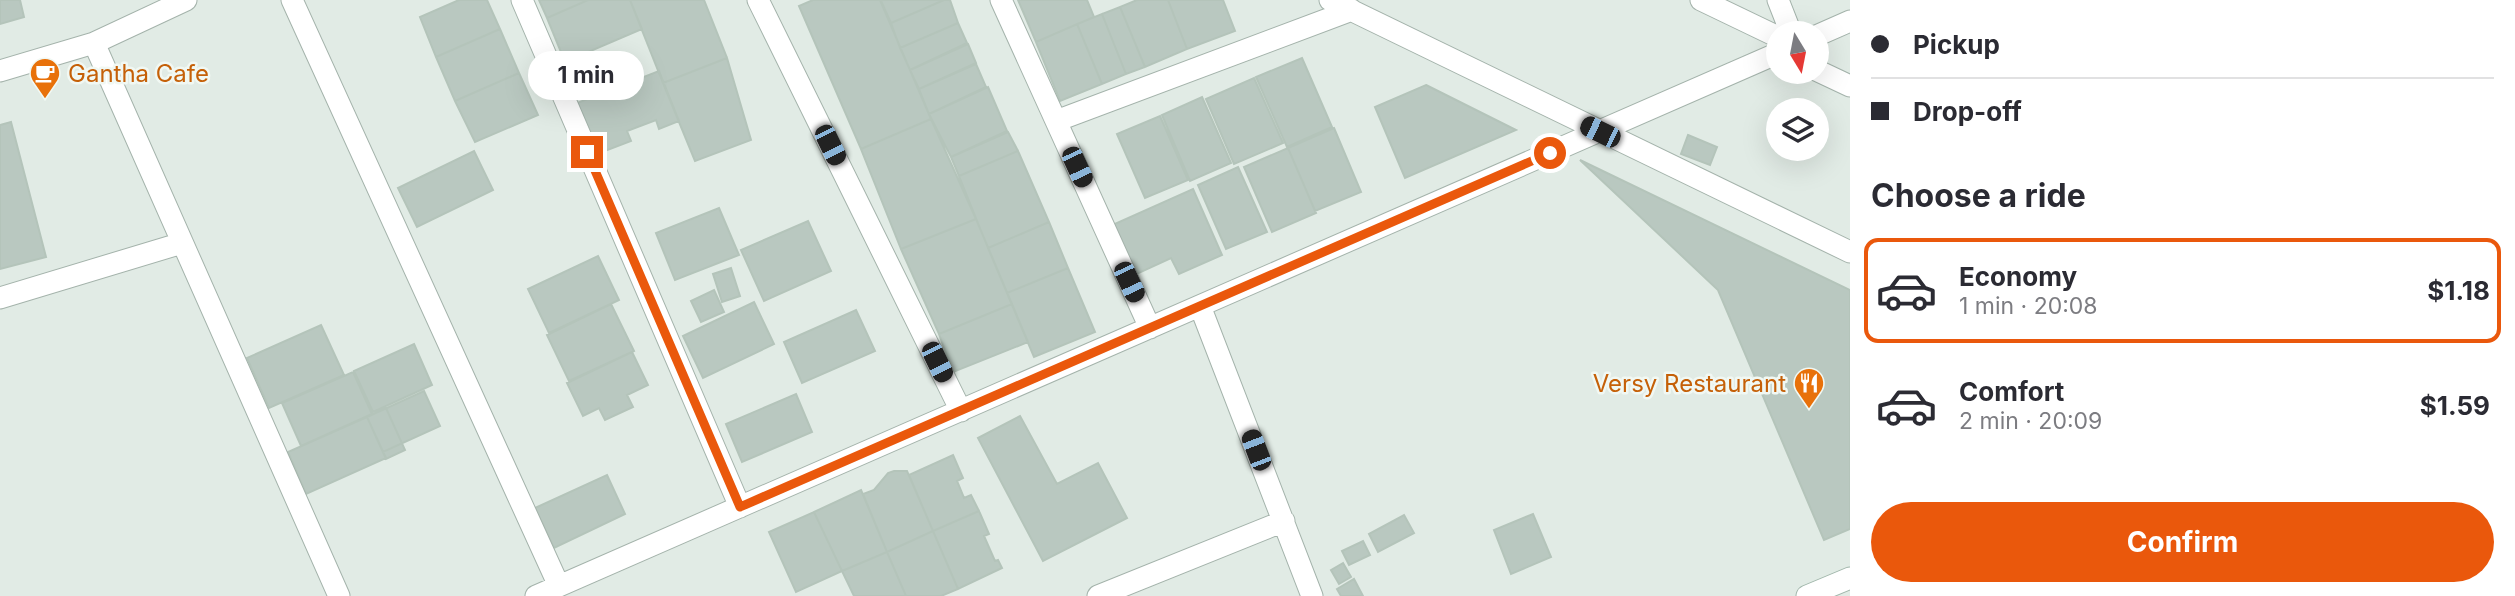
<!DOCTYPE html>
<html lang="en">
<head>
<meta charset="utf-8">
<style>
	:root { --surface:#fff; --page:#f7f7f7; --text:#2b2b33; --muted:#7c7c81; --line:#e1e1e2; --accent:#ea580c }
	body { margin:0; font-family:Inter,sans-serif; background:var(--page); color:var(--text); height:100vh; display:flex; flex-direction:column; font-size:26px; white-space:nowrap }
	* { box-sizing:border-box; margin:0 }
	p { font-size:23px; color:var(--muted) }
	.icon { flex:none; width:38px; height:38px; fill:none; stroke:currentColor; stroke-width:2; stroke-linecap:round; stroke-linejoin:round }
	.map { position:relative; flex:1; overflow:hidden }
	.details { display:flex; flex-direction:column; background:var(--surface); width:665px }
	.details>* { flex:none }
	.banner { display:grid; align-content:center; height:154px; padding:0 21px; background:var(--surface) }
	.needle { width:46px; rotate:170deg }
	.buttons { position:absolute; left:1766px; top:21px; display:grid; gap:14px }
	.buttons a { display:grid; place-items:center; width:63px; height:63px; border-radius:50%; background:var(--surface); box-shadow:0 7px 28px #0002; font-size:35px }
	.end { position:absolute; width:32px; height:32px; margin:-16px; border:9px solid #ea580c; background:#fff; box-shadow:0 0 0 4px #fff }
	.from { border-radius:50% }
	.bubble { position:absolute; height:49px; border-radius:24px; background:var(--surface); box-shadow:0 7px 28px #0002; font-size:23px; font-weight:700; line-height:49px; text-align:center }
	.car { position:absolute; width:21px; height:42px; margin:-21px -10px; border-radius:9px; box-shadow:0 0 5px 2px #0007; background:linear-gradient(#222 24%,#8ab4d8 0 40%,#222 0 76%,#8ab4d8 0 86%,#222 0) }
	.banner b { display:flex; align-items:center; gap:24px; height:66px; font-size:26px }
	.banner b+b { border-top:2px solid var(--line) }
	.banner i { width:18px; height:18px; background:var(--text) }
	ul { padding:0; list-style:none }
	li { display:flex; align-items:center; gap:21px; height:105px; margin:0 14px 10px; padding:0 7px; border:4px solid transparent; border-radius:14px }
	li div { flex:1 }
	li b { display:block; font-size:26px }
	li em { font-style:normal; font-weight:700 }
	li.active { border-color:var(--accent) }
	li>.icon { width:63px; height:63px; stroke-width:1.5 }
	h2 { padding:0 21px; font-size:32px; line-height:84px }
	.button { display:flex; gap:14px; margin-top:auto; padding:14px 21px }
	.button a { flex:1; height:80px; border-radius:42px; background:var(--accent); color:#fff; font-size:28px; font-weight:700; line-height:80px; text-align:center }
	main { display:flex; flex:1; min-height:0 }
	.map>svg:first-child { display:block }
	.building { fill:#b9c8c0; stroke:#b4c4ba; stroke-width:2 }
	.lines { fill:none; stroke-linecap:round; stroke-linejoin:round }
	.street-casing { stroke:#a4b3ab; stroke-width:23 }
	.secondary-casing { stroke:#a0b6aa; stroke-width:23 }
	.street { stroke:#fff; stroke-width:21 }
	.secondary { stroke:#fff; stroke-width:21 }
	.route { stroke:#ea580c; stroke-width:9 }
	.labels { text-anchor:middle; dominant-baseline:central; stroke-width:5; stroke-linejoin:round; paint-order:stroke }
	.food-label { font-size:24px; fill:#c56008; stroke:#f1f8f3; text-anchor:start }
</style>
</head>
<body>
<main>
<div class="map">
<svg width="1850" height="596" viewBox="0 0 1850 596">
	<rect width="100%" height="100%" fill="#e1ebe5"/>
	<path class="building" d="M0,0h20l4,17 -24,7z
		M459,0h28l13,29 -64,28 -16,-40z
		M539,0h49l-41,18z
		M588,0h42l12,29 -77,33 -18,-44z
		M630,0h74l23,58 -64,25z
		M813,0h67l51,119 -70,30 -62,-143z
		M883,0h61l-53,23 -10,-22z
		M944,0h6l8,23 -58,25 -9,-25z
		M1018,0h69l7,17 -58,25z
		M1137,0h31l19,49 -42,18 -25,-60z
		M1168,0h55l12,31 -48,18z
		M1120,7l25,60 -19,7 -24,-60z
		M1102,14l24,60 -24,10 -25,-60z
		M958,23l9,20 -57,27 -10,-22z
		M1077,24l25,60 -42,17 -24,-59z
		M500,29l19,44 -64,28 -19,-44z
		M968,44l8,19 -57,26 -9,-19z
		M727,58l24,82 -56,21 -32,-78z
		M1302,58l30,69 -45,20 -31,-70z
		M976,64l10,23 -57,27 -10,-25z
		M659,71l20,50 -20,8 -3,-9 -29,11 4,10 -34,13 -20,-51z
		M519,73l19,42 -63,27 -20,-41z
		M1254,78l29,65 -49,21 -28,-65z
		M1426,85l90,45 -111,48 -30,-71z
		M988,87l19,44 -56,26 -22,-43z
		M1202,97l29,66 -41,18 -28,-66z
		M1160,116l28,64 -43,18 -28,-64z
		M931,119l45,100 -75,30 -40,-100z
		M11,122l35,135 -46,12v-144z
		M1334,128l27,64 -46,19 -27,-63z
		M1008,132l10,19 -59,25 -8,-19z
		M1688,135l29,12 -7,18 -29,-11z
		M1288,148l28,65 -44,19 -28,-65z
		M474,151l19,39 -76,37 -19,-39z
		M1018,151l31,71 -61,26 -29,-72z
		M1580,160l270,130v239l-26,11 -106,-250z
		M1238,167l29,65 -41,17 -28,-64z
		M1193,189l29,66 -43,19 -8,-16 -41,19 -22,-50z
		M719,208l20,47 -64,25 -19,-47z
		M976,219l36,85 -73,30 -38,-85z
		M808,221l23,50 -67,30 -23,-51z
		M1049,222l19,46 -61,25 -19,-45z
		M598,256l21,44 -70,33 -21,-44z
		M731,268l9,28 -18,6 -9,-28z
		M1068,268l27,64 -61,25 -27,-64z
		M714,290l10,22 -23,10 -10,-21z
		M754,302l20,42 -71,34 -20,-42z
		M611,304l23,47 -65,30 -22,-46z
		M1012,304l16,38 -75,30 -14,-38z
		M856,310l19,41 -73,32 -18,-41z
		M321,325l23,50 -75,33 -22,-50z
		M414,344l18,41 -59,27 -19,-41z
		M632,352l16,33 -21,10 6,12 -28,13 -6,-12 -16,8 -16,-33z
		M353,372l19,42 -71,32 -19,-43z
		M424,391l16,35 -57,26 -16,-35z
		M796,394l16,38 -70,30 -16,-38z
		M386,408l19,42 -19,9 -19,-42z
		M1020,416l37,68 41,-21 29,55 -84,43 -65,-123z
		M367,417l19,41 -80,36 -18,-42z
		M953,455l10,23 -6,3 7,17 7,-3 8,16 -46,20 -24,-56z
		M894,471h13l26,60 -46,21 -24,-58 11,-4 14,-17z
		M607,475l18,39 -71,34 -19,-40z
		M861,490l26,62 -45,19 -28,-59z
		M979,511l10,23 -5,2 11,25 3,-1 4,8 -44,21 -25,-58z
		M814,512l28,59 -46,21 -27,-60z
		M1533,514l18,43 -40,17 -17,-44z
		M1404,515l10,18 -36,19 -9,-18z
		M933,531l25,58 -17,7h-35l-19,-44z
		M1363,541l7,14 -21,10 -7,-14z
		M887,552l19,44h-52l-12,-25z
		M1343,563l8,14 -12,7 -8,-14z
		M1354,579l9,17h-22l-4,-7z"/>
	<g class="lines">
		<g class="street-casing">
			<path id="street" d="M292,0l267,586
				M522,0l218,507
				M758,0l203,411
				M1001,0l149,328
				M1330,0l520,252
				M1701,0l77,37
				M1778,0l13,33
				M1816,36l34,-15
				M94,43l245,553
				M1816,70l34,16
				M0,71l94,-28 92,-43
				M1056,121l296,-111
				M0,298l182,-55
				M1200,306l112,290
				M536,596l1242,-543
				M1098,596l186,-75"/>
		</g>
		<g class="secondary-casing">
			<path id="secondary" d="M1807,596l43,-18"/>
		</g>
		<use href="#street" class="street"/>
		<use href="#secondary" class="secondary"/>
	</g>
	<g class="lines">
		<path class="route" d="M587,152l153,355 810,-354"/>
	</g>
	<defs>
		<g id="cafe-pin" transform="scale(1.575)"><path d="M0 17L-7.5 6A9.5 9.5 0 1 1 7.5 6Z" fill="#e8710a" stroke="#f1f8f3"/><path d="M-5.5-4.5H6V0H3Q3 3.5 0 3.5H-2.5Q-5.5 3.5-5.5 0ZM3-3.2v2h1.7v-2ZM-6 4.5H4V6H-6Z" fill="#fff"/></g>
		<g id="restaurant-pin" transform="scale(1.575)"><path d="M0 17L-7.5 6A9.5 9.5 0 1 1 7.5 6Z" fill="#e8710a" stroke="#f1f8f3"/><path d="M-5-6h1v4h1v-4h1v4h1v-4h1v5L-1.5 .5V6h-2V.5L-5-1ZM5-6V6H3V1.5H1.5Q1.5-4 5-6Z" fill="#fff"/></g>
	</defs>
	<g fill-rule="evenodd">
		<use href="#cafe-pin" x="45" y="73"/>
		<use href="#restaurant-pin" x="1809" y="383"/>
	</g>
	<g class="labels">
		<g class="food-label">
			<text x="68" y="73">Gantha Cafe</text>
			<text x="1786" y="383" text-anchor="end">Versy Restaurant</text>
		</g>
	</g>
</svg>
<div class="buttons">
<a><svg class="needle" viewBox="-14 -14 28 28"><path d="M0-13l5 13h-10z" fill="#e53935"/><path d="M0 13l5-13h-10z" fill="#7c7c81"/></svg></a>
<a><svg class="icon" aria-label="layers" viewBox="0 0 24 24"><path d="M12 4l9 5-9 5-9-5zM3 14l9 5 9-5"/></svg></a>
</div>
<i class="end from" style="left:1550px;top:153px"></i>
<i class="end" style="left:587px;top:152px"></i>
<div class="bubble" style="left:528px;top:51px;width:116px">1 min</div>
<i class="car" style="left:1600px;top:132px;rotate:296deg"></i>
<i class="car" style="left:830px;top:145px;rotate:154deg"></i>
<i class="car" style="left:1077px;top:167px;rotate:155deg"></i>
<i class="car" style="left:1129px;top:282px;rotate:155deg"></i>
<i class="car" style="left:937px;top:362px;rotate:154deg"></i>
<i class="car" style="left:1256px;top:450px;rotate:339deg"></i>
</div>
<section class="details">
<div class="banner">
<b><i class="from"></i>Pickup</b>
<b><i></i>Drop-off</b>
</div>
<h2>Choose a ride</h2>
<ul>
<li class="active"><svg class="icon" aria-label="car" viewBox="0 0 24 24"><path d="M5 17H2v-5l4-1 3-4h7l3 4 3 1v5h-3M9 17h6M6 11h13"/><circle cx="7" cy="17" r="2"/><circle cx="17" cy="17" r="2"/></svg><div><b>Economy</b><p>1 min · 20:08</p></div><em>$1.18</em></li>
<li><svg class="icon" aria-label="car" viewBox="0 0 24 24"><path d="M5 17H2v-5l4-1 3-4h7l3 4 3 1v5h-3M9 17h6M6 11h13"/><circle cx="7" cy="17" r="2"/><circle cx="17" cy="17" r="2"/></svg><div><b>Comfort</b><p>2 min · 20:09</p></div><em>$1.59</em></li>
</ul>
<div class="button"><a>Confirm</a></div>
</section>
</main>
</body>
</html>
